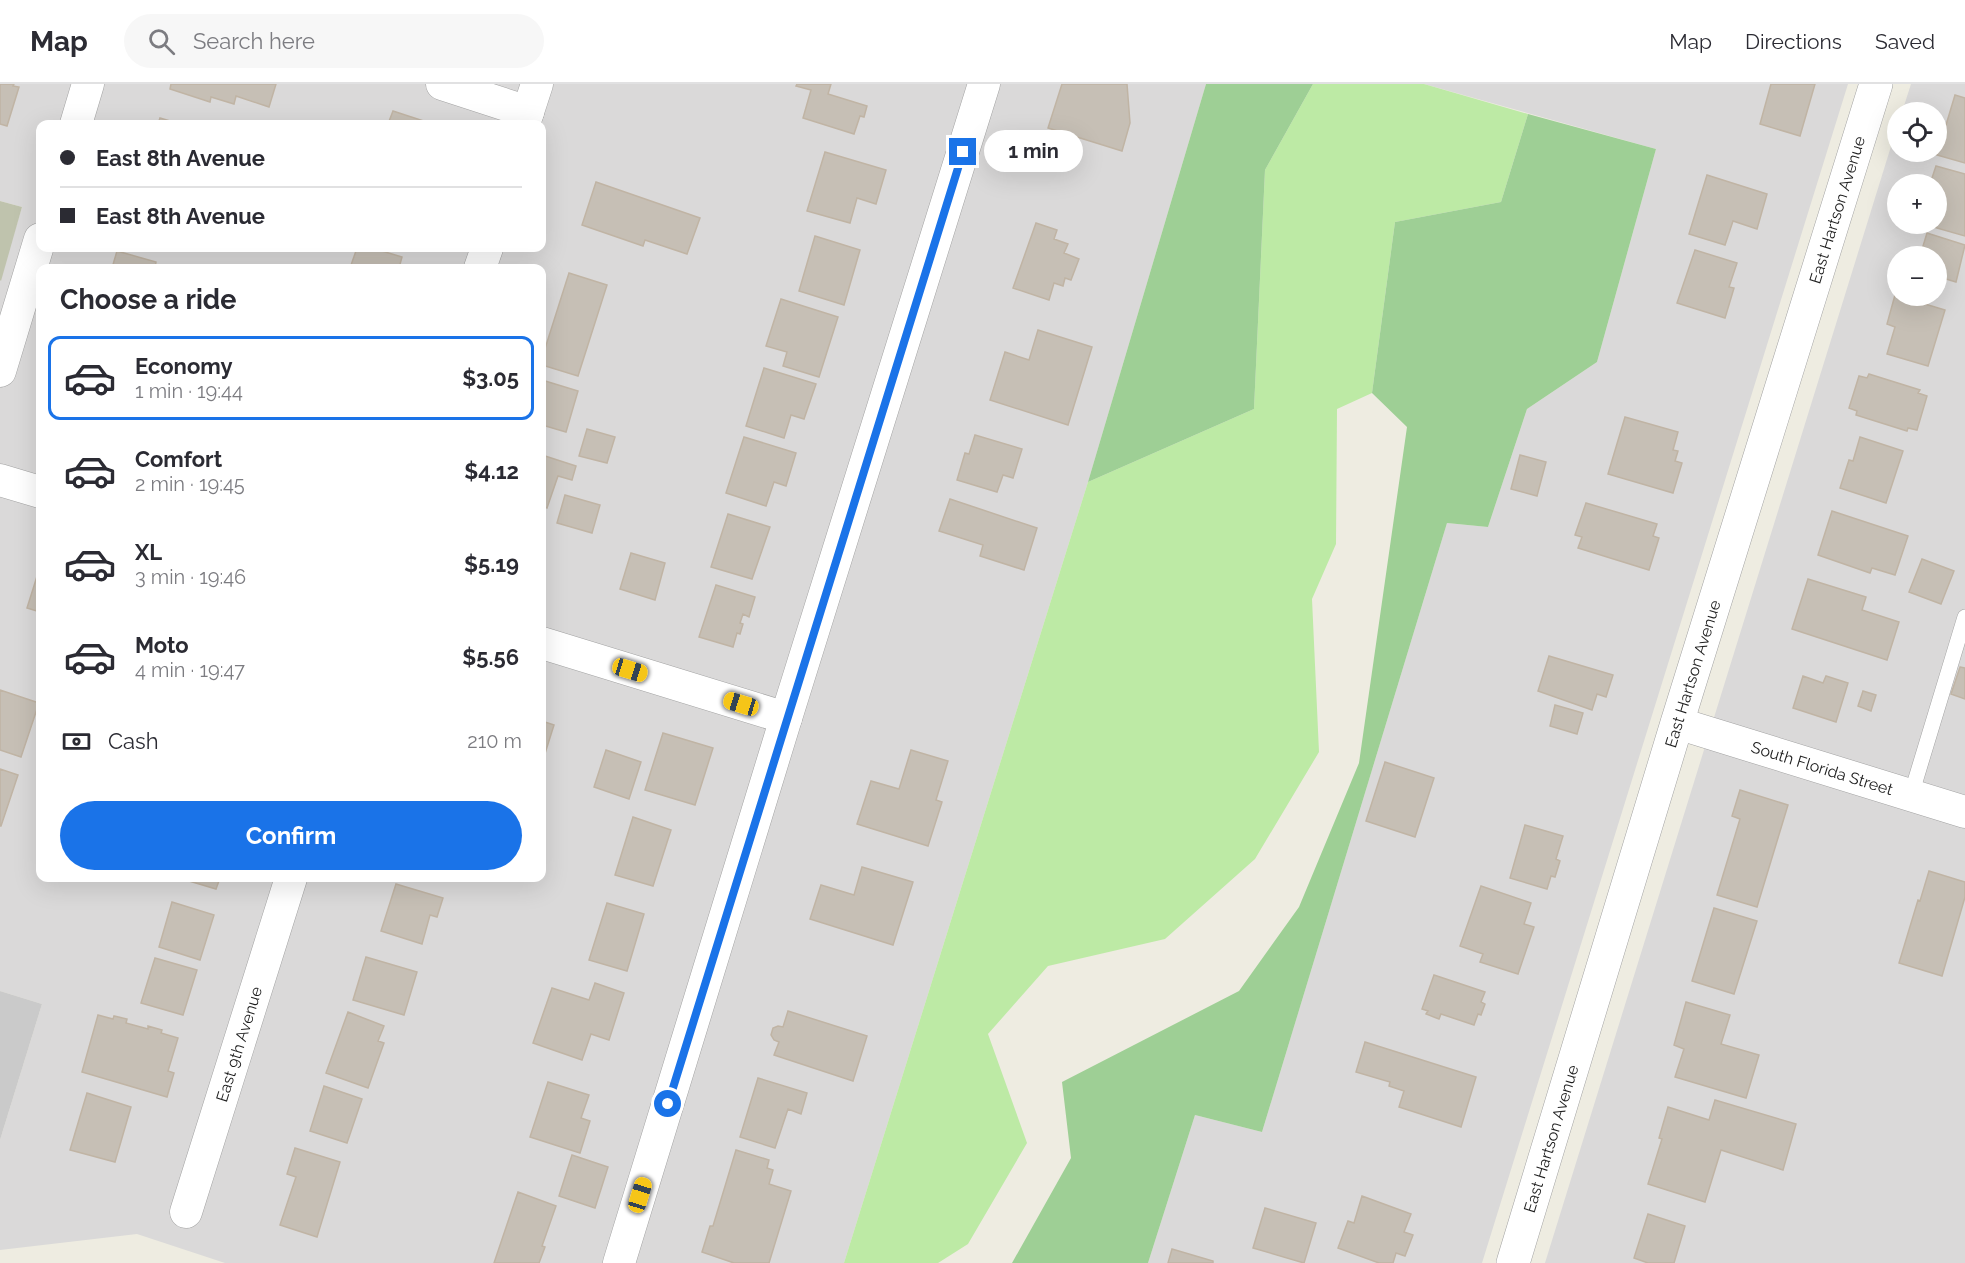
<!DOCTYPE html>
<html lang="en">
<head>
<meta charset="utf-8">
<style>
	:root { --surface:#fff; --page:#f7f7f7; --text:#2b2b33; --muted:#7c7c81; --line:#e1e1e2; --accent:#1a73e8 }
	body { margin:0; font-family:Raleway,sans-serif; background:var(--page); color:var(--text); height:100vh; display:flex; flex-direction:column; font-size:22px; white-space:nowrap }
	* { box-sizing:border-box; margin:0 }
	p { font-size:20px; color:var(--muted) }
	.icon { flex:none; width:33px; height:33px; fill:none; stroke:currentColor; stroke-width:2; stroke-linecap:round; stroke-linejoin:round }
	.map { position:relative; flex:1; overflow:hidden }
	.drawer { position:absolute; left:36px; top:180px; width:510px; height:618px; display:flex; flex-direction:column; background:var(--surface); border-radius:12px; box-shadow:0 6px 24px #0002 }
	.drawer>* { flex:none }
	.top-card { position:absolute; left:36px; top:36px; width:510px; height:132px; border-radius:12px; box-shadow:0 6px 24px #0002; display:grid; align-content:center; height:132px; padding:0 24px; background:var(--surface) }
	.tools { position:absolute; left:1887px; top:18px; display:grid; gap:12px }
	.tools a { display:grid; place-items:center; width:60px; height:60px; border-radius:50%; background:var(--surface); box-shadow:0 6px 24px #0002; font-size:30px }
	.end { position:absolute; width:27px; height:27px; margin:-14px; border:8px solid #1a73e8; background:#fff; box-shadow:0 0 0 3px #fff }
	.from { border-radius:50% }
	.bubble { position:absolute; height:42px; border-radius:21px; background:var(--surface); box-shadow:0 6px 24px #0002; font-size:20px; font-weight:700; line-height:42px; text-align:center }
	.car { position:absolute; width:18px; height:36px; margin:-18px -9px; border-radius:8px; box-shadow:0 0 4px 2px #0007; background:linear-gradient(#f5c518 24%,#345 0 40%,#f5c518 0 76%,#345 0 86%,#f5c518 0) }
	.top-card b { display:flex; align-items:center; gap:21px; height:57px; font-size:22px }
	.top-card b+b { border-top:2px solid var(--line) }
	.top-card i { width:15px; height:15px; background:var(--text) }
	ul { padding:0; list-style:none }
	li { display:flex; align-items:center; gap:18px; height:84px; margin:0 12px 9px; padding:0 12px; border:3px solid transparent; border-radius:12px }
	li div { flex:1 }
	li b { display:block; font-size:22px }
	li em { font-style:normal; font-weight:700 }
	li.active { border-color:var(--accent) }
	li>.icon { width:54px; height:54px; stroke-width:1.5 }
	h2 { padding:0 24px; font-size:27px; line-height:72px }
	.pay { display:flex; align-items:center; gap:15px; height:66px; padding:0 24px; font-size:22px }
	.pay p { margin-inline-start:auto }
	.primary-button { display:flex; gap:12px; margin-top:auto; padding:12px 24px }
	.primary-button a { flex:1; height:69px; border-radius:36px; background:var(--accent); color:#fff; font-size:24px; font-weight:700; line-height:69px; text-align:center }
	header { display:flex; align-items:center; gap:36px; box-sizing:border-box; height:84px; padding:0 30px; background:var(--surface); border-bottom:2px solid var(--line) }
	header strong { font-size:28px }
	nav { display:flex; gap:33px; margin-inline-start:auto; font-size:21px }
	.search { width:420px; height:54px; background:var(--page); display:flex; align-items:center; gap:15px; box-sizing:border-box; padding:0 21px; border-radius:33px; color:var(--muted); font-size:22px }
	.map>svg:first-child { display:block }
	.residential { fill:#dad9d9; fill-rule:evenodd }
	.religious { fill:#cacaca }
	.construction { fill:#bfc3ad }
	.grass { fill:#bdeaa5 }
	.forest { fill:#9ecf95 }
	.building { fill:#c6bfb5; stroke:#c0b4a4; stroke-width:1.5 }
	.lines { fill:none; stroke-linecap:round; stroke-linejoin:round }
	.service-casing { stroke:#a3a3a3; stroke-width:16 }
	.minor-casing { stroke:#a3a3a3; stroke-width:33 }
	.tertiary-casing { stroke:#a3a3a3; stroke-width:34 }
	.service { stroke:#fff; stroke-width:15 }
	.minor { stroke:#fff; stroke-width:32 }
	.tertiary { stroke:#fff; stroke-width:33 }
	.route { stroke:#1a73e8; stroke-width:8 }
	.labels { text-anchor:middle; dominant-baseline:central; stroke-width:4.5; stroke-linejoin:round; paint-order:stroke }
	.street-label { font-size:16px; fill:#1c1c1c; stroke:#fff }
</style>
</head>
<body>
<header>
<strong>Map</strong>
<div class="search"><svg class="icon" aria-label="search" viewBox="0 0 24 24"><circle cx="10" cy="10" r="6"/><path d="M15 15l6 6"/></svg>Search here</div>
<nav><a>Map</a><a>Directions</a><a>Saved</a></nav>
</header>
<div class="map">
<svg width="1965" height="1179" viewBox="0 0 1965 1179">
	<rect width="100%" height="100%" fill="#eeece1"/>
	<path class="residential" d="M0,0h1206l-118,398 -244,781h-619l-88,-29 -137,16v-110l42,-136 -42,-13v-711l22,-73 -22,-6zM40,40h502v124h-502zM40,184h502v610h-502z
		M1424,0h424l-366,1179h-334l47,-148 67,17 185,-609 41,4 39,-118 70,-47 59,-213z
		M1911,0h54v1179h-420l352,-1136 1,25h38v-40h-34zM1898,100h38v40h-38zM1898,172h38v40h-38z"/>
	<path class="religious" d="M0,907l42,13 -42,136z"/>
	<path class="construction" d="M0,117l22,6 -21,74 -1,-1z"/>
	<path class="grass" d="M1313,0h111l104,30 -27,88 -106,20 -23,171 -35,16 -1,135 -24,55 7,153 -64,107 -90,80 -117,27 -60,68 39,109 -59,101 -30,19h-94l244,-781 166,-73 11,-239z"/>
	<path class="forest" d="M1206,0h107l-48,86 -11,239 -166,73z
		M1528,30l128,35 -59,213 -70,47 -39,118 -41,-4 -185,609 -67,-17 -47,148h-136l59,-105 -9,-76 177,-91 60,-84 60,-144 48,-336 -35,-34 23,-171 106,-20z"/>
	<path class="building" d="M0,0h14l-1,2 6,1 -12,39 -7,-2z
		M171,0h105l-7,23 -33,-11 -2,8 -23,-7 -1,5 -40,-13z
		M797,0h34l-3,10 39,12 -3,11 -4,-1 -6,18 -51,-16 8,-28 -15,-4z
		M1062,0h65l3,39 -8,28 -74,-23z
		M1771,0h44l-15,52 -40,-12z
		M1955,11l10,3v65l-28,-8z
		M393,27l37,12 -1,1h-41z
		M160,34l20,6h-22z
		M825,68l61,18 -10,34 -19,-6 -7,25 -43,-12z
		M1936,82l29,8v62l-42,-12h13v-40h-6z
		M1707,91l60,19 -10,35 -24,-8 -8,24 -36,-11z
		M596,98l104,36 -13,36 -42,-14 -2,6 -61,-21z
		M1036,139l21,7 -3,9 14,5 -4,9 15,6 -8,21 -6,-2 -2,8 -9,-3 -5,17 -36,-12z
		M1927,149l38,12 -9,37 -20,-6v-20h-16z
		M815,152l45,14 -16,55 -45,-14z
		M357,164h15l30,9 -3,11h-49z
		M1695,166l42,13 -8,24 5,1 -9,30 -48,-15z
		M117,167l39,11 -1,6h-43z
		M569,189l38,12 -29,91 -36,-11v-7z
		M1895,211l50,15 -17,56 -41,-12 8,-27 -8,-3z
		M781,215l57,18 -19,60 -36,-11 4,-14 -21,-6z
		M1038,246l54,17 -24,78 -78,-25 15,-48 24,8z
		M764,284l52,16 -12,35 -13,-4 -7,23 -38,-12z
		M1869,290l51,16 -2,3 9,3 -10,34 -9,-2 -1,3 -51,-16 1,-4 -8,-3 10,-32 8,2z
		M542,296l36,11 -12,41 -24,-7z
		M1625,333l53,15 -5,18 5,1 -3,10 7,2 -9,30 -65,-19z
		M587,345l28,8 -8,26 -28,-7z
		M975,351l47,14 -9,29 -10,-3 -6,17 -40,-12 8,-27 4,1z
		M744,353l52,16 -10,33 -12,-4 -8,24 -40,-13z
		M1860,353l43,14 -17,52 -46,-15 9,-28 4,1z
		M542,371l34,11 -4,14 -14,-4 -11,32 -5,-2z
		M1520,371l26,7 -9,34 -26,-7z
		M565,411l35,10 -8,28 -35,-10z
		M950,415l87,29 -13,42 -44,-14 3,-11 -44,-14z
		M1586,419l71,21 -4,12 6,2 -10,32 -71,-22 4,-11 -7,-2z
		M1832,427l76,25 -13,39 -23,-7 -2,5 -52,-18z
		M728,430l42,13 -18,52 -41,-12z
		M631,469l34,10 -10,37 -35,-11z
		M1922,475l32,12 -13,33 -32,-12z
		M39,486l1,1v41l-13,-4z
		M1808,495l58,18 -4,13 37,12 -12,38 -95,-31z
		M716,501l39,12 -6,20 -6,-3 -3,9 3,1 -3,10 -3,-1 -4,14 -34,-10z
		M1549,572l64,19 -7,22 -9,-3 -5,16 -54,-19z
		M1960,583l5,1v31l-14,-5z
		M1803,592l20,7 3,-7 22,7 -12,39 -43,-14z
		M0,606l39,13 -18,54 -21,-7z
		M1863,607l13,4 -5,16 -13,-5z
		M1555,621l28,8 -6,21 -27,-8z
		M542,637l12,4 -12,38z
		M663,649l50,15 -18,57 -50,-15z
		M606,666l35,12 -12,37 -35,-12z
		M911,666l37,11 -12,39 6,2 -14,44 -71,-22 14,-43 28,8z
		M1385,678l49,16 -19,59 -49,-16z
		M0,685l18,6 -17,51h-1z
		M1740,706l48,15 -31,102 -40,-12 23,-76 -8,-3z
		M633,733l38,13 -18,56 -38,-11z
		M1525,741l38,11 -7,23 4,2 -5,16 -4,-1 -4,13 -37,-11z
		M862,783l51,15 -20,63 -83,-26 11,-34 33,10z
		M1929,787l36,11v15l-23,79 -43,-13 19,-63 2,1z
		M179,794h41l-4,11z
		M396,800l47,14 -6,19 -7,-2 -8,29 -41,-13z
		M1481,802l50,17 -7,21 10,3 -16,47 -38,-12 3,-8 -23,-8z
		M172,818l42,13 -14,45 -41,-13z
		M607,819l37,11 -17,57 -38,-11z
		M1714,824l43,13 -23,73 -42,-13z
		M366,873l51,15 -13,43 -51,-15z
		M155,874l42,12 -14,45 -42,-12z
		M1434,891l51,17 -4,10 4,2 -4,11 -3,-1 -4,11 -33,-11 -2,5 -13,-5 2,-3 -6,-2z
		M595,899l29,10 -15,47 -18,-6 -9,26 -49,-17 19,-55 37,12z
		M1686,918l44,13 -9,29 38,11 -13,43 -71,-21 9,-28 -10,-4z
		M788,927l79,25 -14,45 -79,-26 5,-13 -5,-2 -3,-5 2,-7 5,-2 5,1z
		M348,928l36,14 -6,15 6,2 -16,45 -42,-15z
		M98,931l15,4 1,-3 13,3 -1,4 22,6v-3l14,4 -1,3 17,5 -10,33 6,2 -7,24 -85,-25z
		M1365,958l111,35 -15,50 -62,-20 5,-16 -15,-5 1,-4 -34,-10z
		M758,994l49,15 -6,21 -13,-5 -13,39 -35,-11z
		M548,998l41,13 -8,23 9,3 -10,32 -50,-16z
		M324,1002l38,13 -15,44 -37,-12z
		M87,1009l44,14 -16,55 -45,-12z
		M1715,1016l81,24 -13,46 -62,-20 -16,52 -57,-18 14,-45 -3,-1 9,-31 41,13z
		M295,1064l45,14 -23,75 -37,-12 16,-48 -9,-3z
		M736,1066l33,10 -2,8 6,2 -4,14 22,7 -22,72h-35l-32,-11 8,-26h3z
		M572,1071l36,12 -13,41 -36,-12z
		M518,1108l38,14 -14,40 3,1 -6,16h-45z
		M1362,1112l49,18 -7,18 9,3 -8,21 -9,-3 -3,10h-14l-41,-15 10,-27 6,2z
		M1265,1124l51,15 -12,40 -51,-15z
		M1648,1130l37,12 -11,37h-26l-14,-5z
		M1172,1165l41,12v2h-45z"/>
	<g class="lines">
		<g class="service-casing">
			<path id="service" d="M1911,711l54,-178"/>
		</g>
		<g class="minor-casing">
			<g id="minor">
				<path d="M442,0l86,28"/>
				<path d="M76,40l12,-40"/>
				<path d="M524,40l13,-40"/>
				<path d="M480,184l7,-20"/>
				<path d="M0,287l40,-132"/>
				<path d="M0,396l40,12"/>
				<path d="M542,559l244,75"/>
				<path id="s1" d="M1677,639l288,89"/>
				<path id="s2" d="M186,1128l105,-334"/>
				<path d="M619,1179l167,-545 198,-634"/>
			</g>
		</g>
		<g class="tertiary-casing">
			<g id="tertiary">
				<path id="s3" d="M1513,1179l164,-540 199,-639"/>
			</g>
		</g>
		<use href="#service" class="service"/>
		<use href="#minor" class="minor"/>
		<use href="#tertiary" class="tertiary"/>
	</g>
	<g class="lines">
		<path class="route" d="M668,1020l295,-952"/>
	</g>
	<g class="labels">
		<g class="street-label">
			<text stroke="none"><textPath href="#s3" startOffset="1102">East Hartson Avenue</textPath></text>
			<text stroke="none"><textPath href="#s3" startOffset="616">East Hartson Avenue</textPath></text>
			<text stroke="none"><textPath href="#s1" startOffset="152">South Florida Street</textPath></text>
			<text stroke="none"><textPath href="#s2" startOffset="176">East 9th Avenue</textPath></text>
			<text stroke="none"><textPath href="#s3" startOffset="130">East Hartson Avenue</textPath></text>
		</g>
	</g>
</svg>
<div class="tools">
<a><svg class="icon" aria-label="locate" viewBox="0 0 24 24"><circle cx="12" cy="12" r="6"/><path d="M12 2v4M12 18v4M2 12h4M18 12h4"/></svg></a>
<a>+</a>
<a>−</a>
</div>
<i class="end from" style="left:668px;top:1020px"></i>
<i class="end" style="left:963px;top:68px"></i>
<div class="bubble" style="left:984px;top:46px;width:99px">1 min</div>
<i class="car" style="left:630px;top:586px;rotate:107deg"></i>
<i class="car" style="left:741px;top:620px;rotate:287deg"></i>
<i class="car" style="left:640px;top:1111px;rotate:17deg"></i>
<div class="top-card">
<b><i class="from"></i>East 8th Avenue</b>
<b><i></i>East 8th Avenue</b>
</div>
<section class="drawer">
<h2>Choose a ride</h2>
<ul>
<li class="active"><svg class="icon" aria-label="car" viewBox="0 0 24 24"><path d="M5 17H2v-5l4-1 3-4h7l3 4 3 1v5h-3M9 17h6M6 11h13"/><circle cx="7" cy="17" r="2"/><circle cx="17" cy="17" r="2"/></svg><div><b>Economy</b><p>1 min · 19:44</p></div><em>$3.05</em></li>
<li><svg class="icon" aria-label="car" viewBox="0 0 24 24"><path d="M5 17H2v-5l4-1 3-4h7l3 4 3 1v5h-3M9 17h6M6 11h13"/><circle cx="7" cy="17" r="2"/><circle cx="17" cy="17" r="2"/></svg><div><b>Comfort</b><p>2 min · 19:45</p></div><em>$4.12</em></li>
<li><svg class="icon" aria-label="car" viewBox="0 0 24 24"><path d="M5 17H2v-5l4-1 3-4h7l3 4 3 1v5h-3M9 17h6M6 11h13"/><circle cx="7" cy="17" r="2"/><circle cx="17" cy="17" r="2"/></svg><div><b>XL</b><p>3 min · 19:46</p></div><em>$5.19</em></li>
<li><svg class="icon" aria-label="car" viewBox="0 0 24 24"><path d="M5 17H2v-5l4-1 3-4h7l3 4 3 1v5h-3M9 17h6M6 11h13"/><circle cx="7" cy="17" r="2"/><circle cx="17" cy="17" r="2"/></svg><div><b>Moto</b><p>4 min · 19:47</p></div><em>$5.56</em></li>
</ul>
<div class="pay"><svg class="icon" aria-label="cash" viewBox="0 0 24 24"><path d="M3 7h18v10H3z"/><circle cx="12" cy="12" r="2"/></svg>Cash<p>210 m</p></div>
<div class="primary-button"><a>Confirm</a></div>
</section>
</div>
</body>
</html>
